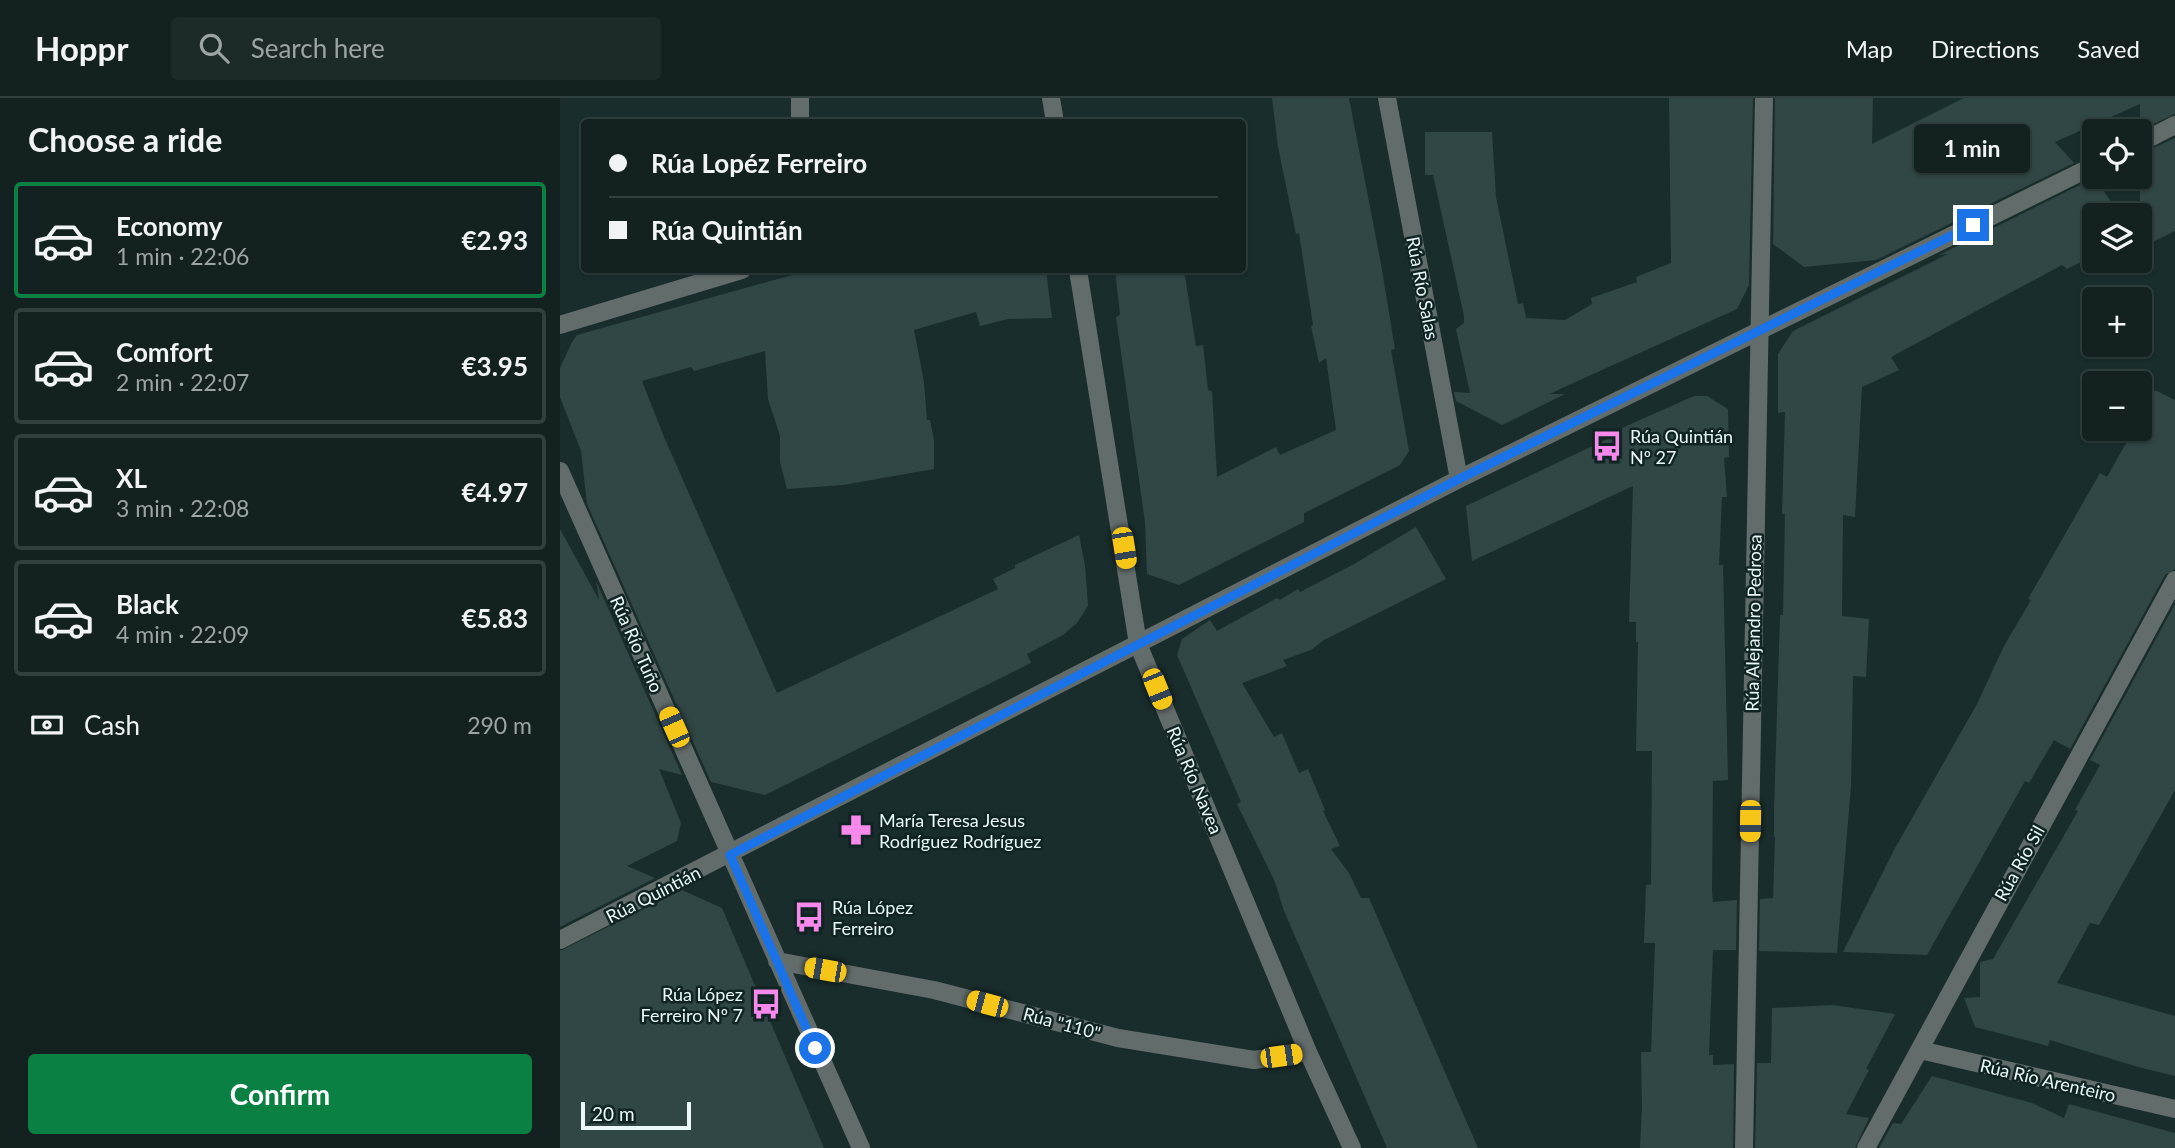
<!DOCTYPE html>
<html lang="en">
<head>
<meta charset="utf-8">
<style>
	:root { --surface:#132221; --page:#1c2a2a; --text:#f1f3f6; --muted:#9da4a5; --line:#323f3f; --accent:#0b8043 }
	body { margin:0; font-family:Lato,sans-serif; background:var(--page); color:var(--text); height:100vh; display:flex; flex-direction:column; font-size:26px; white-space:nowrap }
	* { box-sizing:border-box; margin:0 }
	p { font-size:23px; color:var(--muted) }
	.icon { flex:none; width:38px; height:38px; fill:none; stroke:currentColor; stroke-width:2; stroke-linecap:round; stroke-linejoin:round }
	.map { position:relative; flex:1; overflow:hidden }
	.panel { display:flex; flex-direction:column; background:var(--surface); width:560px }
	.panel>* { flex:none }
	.banner { position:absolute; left:21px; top:21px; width:665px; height:154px; border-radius:7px; box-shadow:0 2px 5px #0004,0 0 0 2px var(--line); display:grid; align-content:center; height:154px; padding:0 28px; background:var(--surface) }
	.buttons { position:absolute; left:1522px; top:21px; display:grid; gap:14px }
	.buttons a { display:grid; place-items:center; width:70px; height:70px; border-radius:7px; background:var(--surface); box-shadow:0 2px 5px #0004,0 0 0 2px var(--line); font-size:35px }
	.scale { position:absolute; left:21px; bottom:18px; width:110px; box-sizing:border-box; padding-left:7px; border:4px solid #ebf8f7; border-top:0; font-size:19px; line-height:24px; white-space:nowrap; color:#ebf8f7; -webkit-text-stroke:5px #0f2423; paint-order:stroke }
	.end { position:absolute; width:32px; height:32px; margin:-16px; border:9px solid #1a73e8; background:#fff; box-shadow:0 0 0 4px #fff }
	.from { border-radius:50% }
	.bubble { position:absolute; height:49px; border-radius:7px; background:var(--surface); box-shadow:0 2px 5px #0004,0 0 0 2px var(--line); font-size:23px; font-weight:700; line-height:49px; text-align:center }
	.car { position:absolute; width:21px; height:42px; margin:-21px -10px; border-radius:9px; box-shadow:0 0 5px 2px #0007; background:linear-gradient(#f5c518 24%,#345 0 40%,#f5c518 0 76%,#345 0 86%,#f5c518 0) }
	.banner b { display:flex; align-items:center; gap:24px; height:66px; font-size:26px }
	.banner b+b { border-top:2px solid var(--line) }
	.banner i { width:18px; height:18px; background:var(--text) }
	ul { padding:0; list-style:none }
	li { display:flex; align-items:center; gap:21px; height:116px; margin:0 14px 10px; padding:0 14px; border:4px solid var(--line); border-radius:7px }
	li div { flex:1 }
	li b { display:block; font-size:26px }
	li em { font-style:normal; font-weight:700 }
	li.selected { border-color:var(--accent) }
	li>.icon { width:63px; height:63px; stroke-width:1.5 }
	h2 { padding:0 28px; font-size:32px; line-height:84px }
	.pay { display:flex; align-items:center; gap:18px; height:77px; padding:0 28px; font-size:26px }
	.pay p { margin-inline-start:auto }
	.action { display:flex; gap:14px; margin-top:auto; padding:14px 28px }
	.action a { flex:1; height:80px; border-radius:7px; background:var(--accent); color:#fff; font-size:28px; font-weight:700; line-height:80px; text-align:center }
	header { display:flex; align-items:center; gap:42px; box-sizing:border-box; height:98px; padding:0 35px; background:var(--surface); border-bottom:2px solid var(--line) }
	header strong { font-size:33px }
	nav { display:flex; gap:38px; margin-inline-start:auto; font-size:24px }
	.search { width:490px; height:63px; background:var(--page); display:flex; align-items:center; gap:18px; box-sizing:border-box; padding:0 24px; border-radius:7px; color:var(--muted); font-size:26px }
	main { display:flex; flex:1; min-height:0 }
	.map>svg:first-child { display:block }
	.building { fill:#314745 }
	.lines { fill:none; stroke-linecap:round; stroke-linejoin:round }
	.minor { stroke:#626c6b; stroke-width:18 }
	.route { stroke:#1a73e8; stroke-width:9 }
	.labels { text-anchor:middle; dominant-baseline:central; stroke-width:5; stroke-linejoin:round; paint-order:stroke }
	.street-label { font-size:18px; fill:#ebf8f7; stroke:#0f2423 }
	.poi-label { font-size:18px; fill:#ebf8f7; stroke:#0f2423; text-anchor:start }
</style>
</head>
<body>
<header>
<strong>Hoppr</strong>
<div class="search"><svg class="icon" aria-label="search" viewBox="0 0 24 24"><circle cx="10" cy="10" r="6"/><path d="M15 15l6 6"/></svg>Search here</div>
<nav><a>Map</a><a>Directions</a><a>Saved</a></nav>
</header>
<main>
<section class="panel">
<h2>Choose a ride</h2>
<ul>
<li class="selected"><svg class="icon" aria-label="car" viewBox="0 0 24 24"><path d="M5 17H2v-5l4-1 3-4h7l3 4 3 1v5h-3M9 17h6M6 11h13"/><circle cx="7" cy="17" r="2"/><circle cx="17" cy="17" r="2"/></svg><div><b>Economy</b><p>1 min · 22:06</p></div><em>€2.93</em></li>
<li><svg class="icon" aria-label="car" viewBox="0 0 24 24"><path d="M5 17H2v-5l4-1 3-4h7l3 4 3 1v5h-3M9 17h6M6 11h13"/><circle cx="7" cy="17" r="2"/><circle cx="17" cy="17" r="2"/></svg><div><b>Comfort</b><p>2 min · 22:07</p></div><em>€3.95</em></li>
<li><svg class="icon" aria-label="car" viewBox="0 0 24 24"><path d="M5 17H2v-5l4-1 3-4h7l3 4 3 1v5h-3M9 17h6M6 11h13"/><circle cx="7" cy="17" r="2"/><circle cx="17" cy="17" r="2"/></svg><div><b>XL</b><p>3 min · 22:08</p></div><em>€4.97</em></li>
<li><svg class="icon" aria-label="car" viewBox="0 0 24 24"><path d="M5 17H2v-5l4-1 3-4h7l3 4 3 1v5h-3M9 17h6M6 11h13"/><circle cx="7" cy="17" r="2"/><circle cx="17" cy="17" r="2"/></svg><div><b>Black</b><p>4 min · 22:09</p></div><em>€5.83</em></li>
</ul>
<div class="pay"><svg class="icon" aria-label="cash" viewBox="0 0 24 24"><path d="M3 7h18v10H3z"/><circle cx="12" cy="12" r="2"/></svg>Cash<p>290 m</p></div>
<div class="action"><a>Confirm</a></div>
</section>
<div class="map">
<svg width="1615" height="1050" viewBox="0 0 1615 1050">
	<rect width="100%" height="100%" fill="#192d2c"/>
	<path class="building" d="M712,0h77l32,166 14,85 -4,1 18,101 -9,14 -96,48v9l-125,63 -32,-11 -2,-52 -29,-205 4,-2 -5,-45h69l12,76 7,-1 5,45 4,1 5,86 59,-30 4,8 56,-25 -10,-72 -7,5 -8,-37 2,-1 -14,-92 -3,1 -18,-87z
		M1109,0h84l-4,187 -12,24 -177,80 -10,5h15l-63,31 -46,-24 -2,-9 16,1 -14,-64 8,-6v-7l-31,-141h-8v-43h67l4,65 22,107 5,-1 3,15 39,2 27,-16 -1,-6 46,-16 -1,-5 35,-14z
		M1215,0h98l-1,46 92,-46h211v16l-35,16v-26l-85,38 19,21 -198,97 -72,7 -31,-23z
		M1615,40v93l-35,17v-94z
		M1530,82l5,5 4,-1 21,31h-25v46h19l-16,8 -7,-12 -24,12 -5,-4 -171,92 8,13 -37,17 -7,130 -12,-2 -1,101 27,3 -3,58 -13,-1 -2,110 -14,167 -78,-2 1,-52 13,-1 2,-61h-1v-28l6,-194h3l2,-101h-3l3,-102 -7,1v-59l15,-23 155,-77 -9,1z
		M250,172h236l6,48 -44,1 -28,7 -4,-14 -62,18 10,52 3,38h3l4,20v29l-91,16 -56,4 -7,-27v-26l-12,-37 -3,-48 -71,20 -3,-4 -49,14 22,56 113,256 221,-104 -5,-10 22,-11v-3l64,-30 6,30 3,41 -11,17 -14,12 -36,19 4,9 -266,132 -54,-13 -124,-278 -6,-53 -21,-54v-29l12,-26 5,-7z
		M1595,292l20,10v169l-10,6 -95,174 -16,-9 -25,43 -4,-2 -98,174 -84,-3 51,-102 83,-146 27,-58 27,-46 -3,-1 72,-126 7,4 27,-48h6v-13z
		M1134,298h13l21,13 1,48 -5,1 3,39h-5l-3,68h4l5,215 -15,1 -1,109 1,12 24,-2 -1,50h-23l-4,105h4v10l21,-1 -1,84h-93l2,-41 -1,-55h10l4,-109h-11l2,-58h5l1,-134h-16l2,-109h-2v-20h-7l4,-136 -161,75 -6,-55 156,-74v-4z
		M856,429l30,52 -122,61 -13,10 -28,10 4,6 -45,17 32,54 8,-4 17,40 9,-4 17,41 -2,1 17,35 -9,3 18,24 12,25h8l109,250h-91l-103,-237 -9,-29 -38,-78 4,-2 -64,-147 5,-16 28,-19 7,11 60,-33 3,2 18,-11 2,3 54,-28z
		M0,431l39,71 -3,-19 86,194 -23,-6 22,54 -4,18 -50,25 28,12 -95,49z
		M1615,506v186l-76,135 -9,-2 -33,60 118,33v60l-37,-9 -88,-27 -2,6 -73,-19 -11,-29 16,-1v-35l13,-3 85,-148 -3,-1 25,-45 -10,-5z
		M122,792l40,18 102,240h-264v-197z
		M1272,907l63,9 -29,55 3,1 -23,44 23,4 -14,30h-100l2,-85h14l1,-55z
		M1372,978l100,27 32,15 5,-14 106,29v15h-296l14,-25 8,1z"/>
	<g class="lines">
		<path class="minor" d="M491,0l4,24
			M827,0l72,381
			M240,24v-24
			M1580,45l35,-18
			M518,172l60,374 170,408 44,96
			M0,227l182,-55
			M0,373l301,677
			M0,842l899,-461 636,-314
			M217,863l157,29 184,48 136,22 54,-8
			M1360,952l255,59
			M1184,1050l20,-1050
			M1306,1050l309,-568"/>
	</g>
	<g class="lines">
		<path class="route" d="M255,950l-85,-193 729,-376 514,-254"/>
	</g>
	<defs>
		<g id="bus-bare" transform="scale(2.415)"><path d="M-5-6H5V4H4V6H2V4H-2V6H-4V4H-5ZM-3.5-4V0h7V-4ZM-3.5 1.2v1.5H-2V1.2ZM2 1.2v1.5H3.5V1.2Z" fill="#f788ec" stroke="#0f2423" stroke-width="2.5" paint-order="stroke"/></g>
		<g id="pharmacy-bare" transform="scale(2.415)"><path d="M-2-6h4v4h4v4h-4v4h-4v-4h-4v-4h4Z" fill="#f788ec" stroke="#0f2423" stroke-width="2.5" paint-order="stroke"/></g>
	</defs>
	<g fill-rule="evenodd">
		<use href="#bus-bare" x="1047" y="348"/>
		<use href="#pharmacy-bare" x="296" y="732"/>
		<use href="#bus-bare" x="249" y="819"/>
		<use href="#bus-bare" x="206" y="906"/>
	</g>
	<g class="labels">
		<g class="street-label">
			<text transform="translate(863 190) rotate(79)">Rúa Río Salas</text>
			<text transform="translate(1193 525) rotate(-89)">Rúa Alejandro Pedrosa</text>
			<text transform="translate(77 546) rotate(66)">Rúa Río Tuño</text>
			<text transform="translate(635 682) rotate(67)">Rúa Río Navea</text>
			<text transform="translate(1459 765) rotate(-61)">Rúa Río Sil</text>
			<text transform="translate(93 796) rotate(-27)">Rúa Quintián</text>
			<text transform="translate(502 925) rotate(15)">Rúa "110"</text>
			<text transform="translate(1488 982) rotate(13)">Rúa Río Arenteiro</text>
		</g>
		<g class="poi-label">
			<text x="1070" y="338">Rúa Quintián<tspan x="1070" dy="21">Nº 27</tspan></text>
			<text x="319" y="722">María Teresa Jesus<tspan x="319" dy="21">Rodríguez Rodríguez</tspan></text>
			<text x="272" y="809">Rúa López<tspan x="272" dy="21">Ferreiro</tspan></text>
			<text x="183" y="896" text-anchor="end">Rúa López<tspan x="183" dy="21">Ferreiro Nº 7</tspan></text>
		</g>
	</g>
</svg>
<div class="buttons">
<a><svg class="icon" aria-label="locate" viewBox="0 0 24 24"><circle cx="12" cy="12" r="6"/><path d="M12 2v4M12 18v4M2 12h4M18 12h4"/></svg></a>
<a><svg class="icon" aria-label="layers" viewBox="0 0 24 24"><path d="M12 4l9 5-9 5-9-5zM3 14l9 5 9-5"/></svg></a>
<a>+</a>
<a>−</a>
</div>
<div class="scale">20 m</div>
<i class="end from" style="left:255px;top:950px"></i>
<i class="end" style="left:1413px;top:127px"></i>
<div class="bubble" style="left:1354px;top:26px;width:116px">1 min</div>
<i class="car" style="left:564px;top:450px;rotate:171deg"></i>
<i class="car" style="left:597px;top:591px;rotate:158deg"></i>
<i class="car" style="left:114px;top:629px;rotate:336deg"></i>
<i class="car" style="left:1190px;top:723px;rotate:181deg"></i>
<i class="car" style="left:265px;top:872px;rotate:280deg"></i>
<i class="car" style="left:427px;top:906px;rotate:285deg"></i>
<i class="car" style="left:721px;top:958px;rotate:82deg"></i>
<div class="banner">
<b><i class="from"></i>Rúa Lopéz Ferreiro</b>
<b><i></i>Rúa Quintián</b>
</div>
</div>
</main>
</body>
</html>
